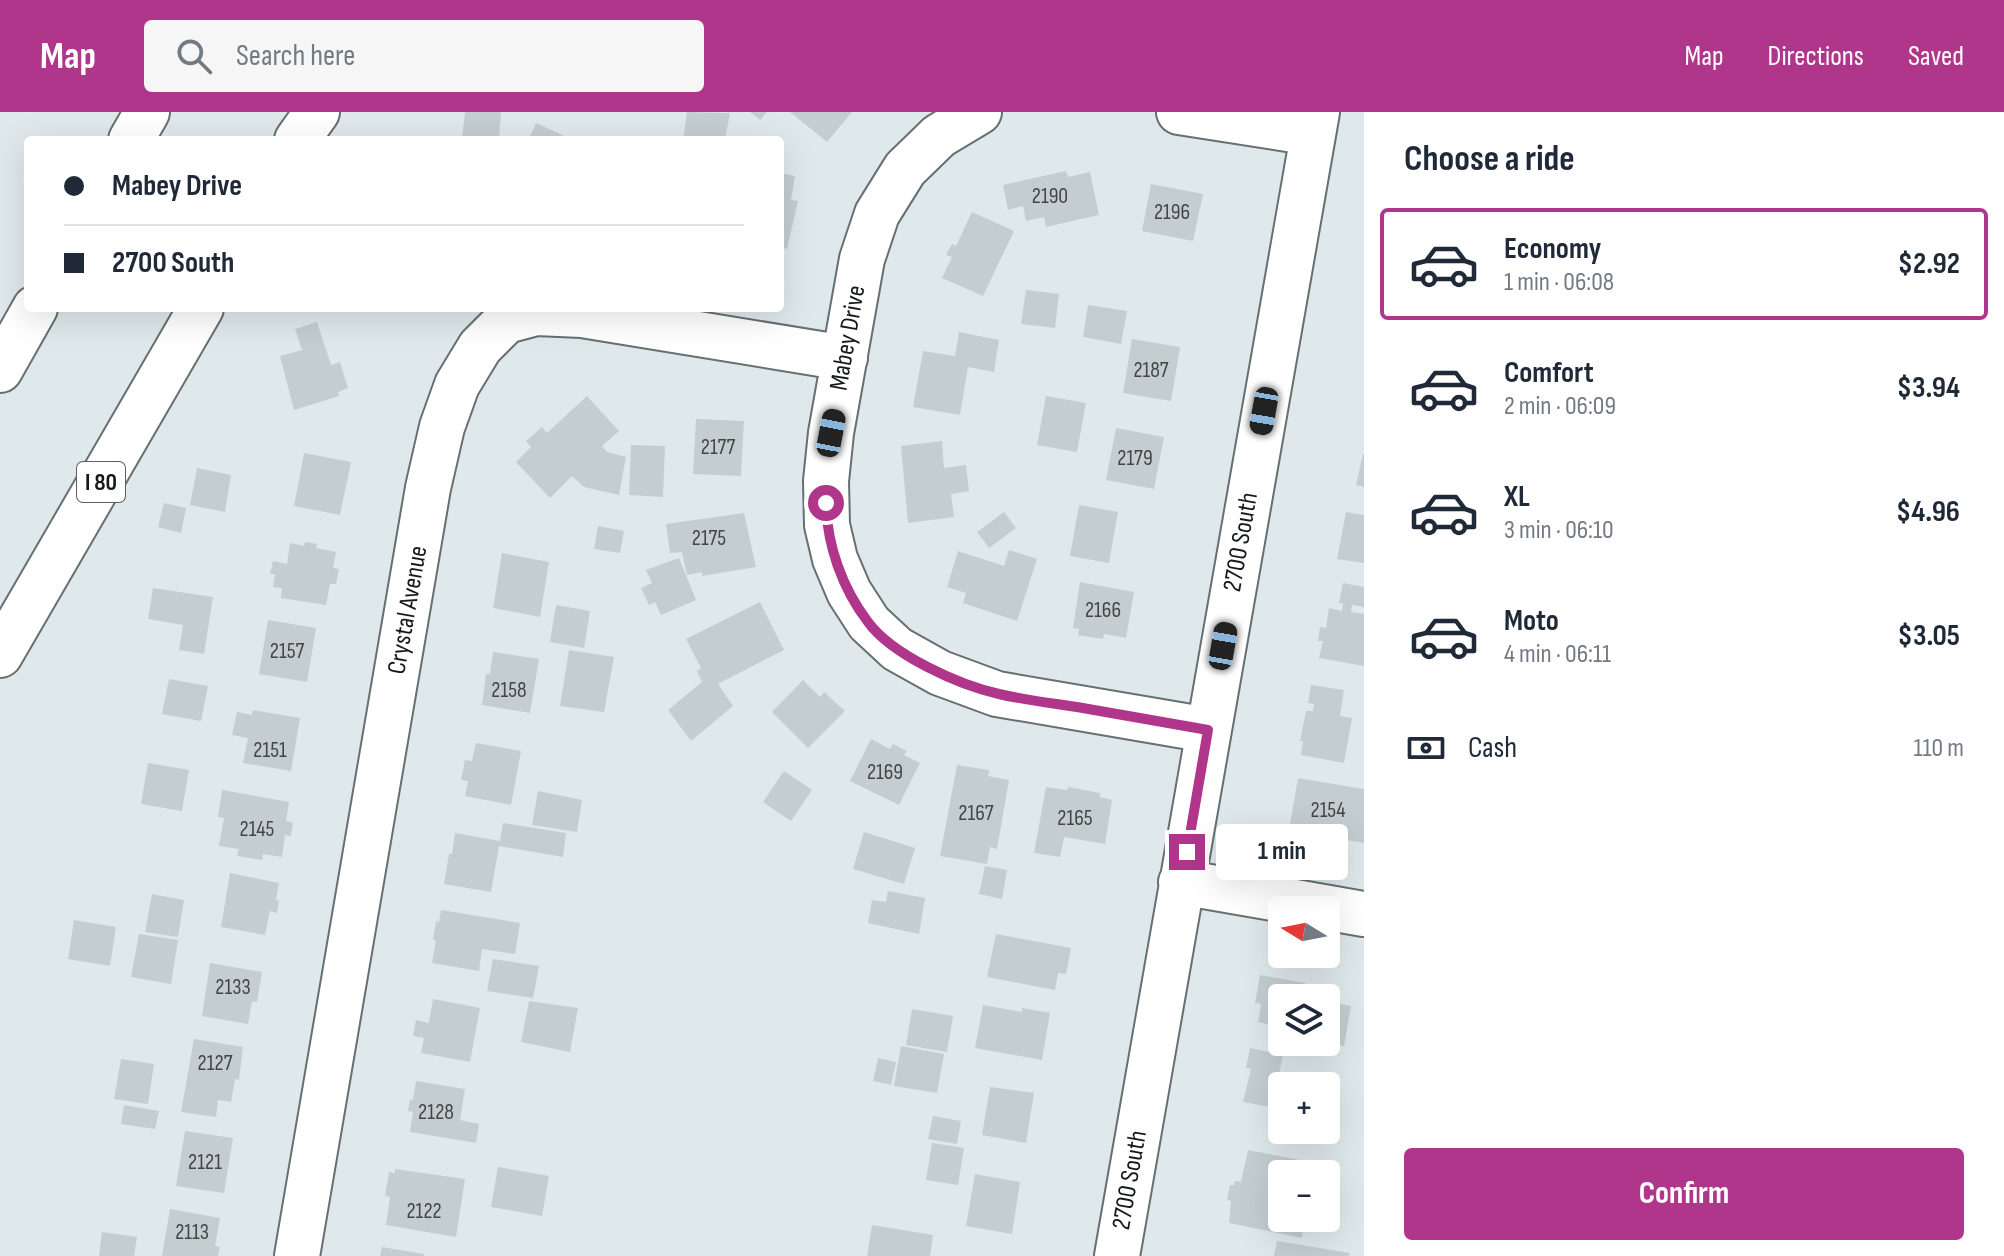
<!DOCTYPE html>
<html lang="en">
<head>
<meta charset="utf-8">
<style>
	:root { --surface:#fff; --page:#f6f6f7; --text:#1f2937; --muted:#747a83; --line:#e0e1e3; --accent:#af368b }
	body { margin:0; font-family:"Sofia Sans Condensed",sans-serif; background:var(--page); color:var(--text); height:100vh; display:flex; flex-direction:column; font-size:30px; white-space:nowrap }
	* { box-sizing:border-box; margin:0 }
	p { font-size:26px; color:var(--muted) }
	.icon { flex:none; width:44px; height:44px; fill:none; stroke:currentColor; stroke-width:2; stroke-linecap:round; stroke-linejoin:round }
	.map { position:relative; flex:1; overflow:hidden }
	.sheet { display:flex; flex-direction:column; background:var(--surface); width:640px }
	.sheet>* { flex:none }
	.hud { position:absolute; left:24px; top:24px; width:760px; height:176px; border-radius:8px; box-shadow:0 8px 32px #0002; display:grid; align-content:center; height:176px; padding:0 40px; background:var(--surface) }
	.needle { width:52px; rotate:280deg }
	.fabs { position:absolute; left:1268px; top:784px; display:grid; gap:16px }
	.fabs a { display:grid; place-items:center; width:72px; height:72px; border-radius:8px; background:var(--surface); box-shadow:0 8px 32px #0002; font-size:40px }
	.end { position:absolute; width:36px; height:36px; margin:-18px; border:10px solid #af368b; background:#fff; box-shadow:0 0 0 4px #fff }
	.from { border-radius:50% }
	.bubble { position:absolute; height:56px; border-radius:8px; background:var(--surface); box-shadow:0 8px 32px #0002; font-size:26px; font-weight:700; line-height:56px; text-align:center }
	.car { position:absolute; width:24px; height:48px; margin:-24px -12px; border-radius:10px; box-shadow:0 0 6px 2px #0007; background:linear-gradient(#222 24%,#8ab4d8 0 40%,#222 0 76%,#8ab4d8 0 86%,#222 0) }
	.hud b { display:flex; align-items:center; gap:28px; height:76px; font-size:30px }
	.hud b+b { border-top:2px solid var(--line) }
	.hud i { width:20px; height:20px; background:var(--text) }
	ul { padding:0; list-style:none }
	li { display:flex; align-items:center; gap:24px; height:112px; margin:0 16px 12px; padding:0 24px; border:4px solid transparent; border-radius:8px }
	li div { flex:1 }
	li b { display:block; font-size:30px }
	li em { font-style:normal; font-weight:700 }
	li.active { border-color:var(--accent) }
	li>.icon { width:72px; height:72px; stroke-width:1.5 }
	h2 { padding:0 40px; font-size:36px; line-height:96px }
	.pay { display:flex; align-items:center; gap:20px; height:88px; padding:0 40px; font-size:30px }
	.pay p { margin-inline-start:auto }
	.primary-button { display:flex; gap:16px; margin-top:auto; padding:16px 40px }
	.primary-button a { flex:1; height:92px; border-radius:8px; background:var(--accent); color:#fff; font-size:32px; font-weight:700; line-height:92px; text-align:center }
	header { display:flex; align-items:center; gap:48px; box-sizing:border-box; height:112px; padding:0 40px; background:var(--accent); color:#fff }
	header strong { font-size:38px }
	nav { display:flex; gap:44px; margin-inline-start:auto; font-size:28px }
	.search { width:560px; height:72px; background:var(--page); display:flex; align-items:center; gap:20px; box-sizing:border-box; padding:0 28px; border-radius:8px; color:var(--muted); font-size:30px }
	main { display:flex; flex:1; min-height:0 }
	.map>svg:first-child { display:block }
	.building { fill:#c4ced0 }
	.lines { fill:none; stroke-linecap:round; stroke-linejoin:round }
	.minor-casing { stroke:#666f71; stroke-width:48 }
	.highway-casing { stroke:#666f71; stroke-width:48 }
	.minor { stroke:#fff; stroke-width:44 }
	.highway { stroke:#fff; stroke-width:44 }
	.route { stroke:#af368b; stroke-width:10 }
	.labels { text-anchor:middle; dominant-baseline:central; stroke-width:8; stroke-linejoin:round; paint-order:stroke }
	.number-label { font-size:22px; fill:#424648 }
	.shield { fill:#fff; stroke:#5c5e5f; stroke-width:2 }
	.shield-label { font-size:24px; font-weight:bold; fill:#16191a }
	.street-label { font-size:26px; fill:#16191a; stroke:#fff }
</style>
</head>
<body>
<header>
<strong>Map</strong>
<div class="search"><svg class="icon" aria-label="search" viewBox="0 0 24 24"><circle cx="10" cy="10" r="6"/><path d="M15 15l6 6"/></svg>Search here</div>
<nav><a>Map</a><a>Directions</a><a>Saved</a></nav>
</header>
<main>
<div class="map">
<svg width="1364" height="1144" viewBox="0 0 1364 1144">
	<rect width="100%" height="100%" fill="#dfe9eb"/>
	<path class="building" d="M465,0h36l-2,28h-37z
		M687,0l43,1 -5,27h-42z
		M750,0h17l-7,8z
		M790,0h62l-25,30z
		M536,11l37,17h-45z
		M1066,59l2,6 22,-5 9,43 -53,12 -2,-10 -18,4 -3,-15 -15,4 -5,-25z
		M780,61l15,3 -4,24 7,1 -11,48 -7,-2z
		M1151,72l52,10 -10,47 -51,-10z
		M972,100l42,19 -31,65 -41,-18 10,-21 -6,-2 6,-11 4,2z
		M1026,178l33,4 -4,34 -34,-4z
		M1088,193l39,6 -6,33 -38,-7z
		M317,210l14,43 9,-3 8,26 -10,4 1,4 -45,14 -14,-54 22,-6 -7,-21z
		M959,220l40,8 -5,32 -26,-5 -8,48 -47,-8 10,-56 32,5z
		M1132,227l48,8 -9,54 -48,-8z
		M587,284l32,35 -17,15 5,6 19,5 -7,38 -35,-8 -12,-11 -22,22 -34,-36 15,-15 -5,-6 16,-14 5,6z
		M1046,284l40,7 -9,49 -40,-7z
		M696,307l48,2 -3,55 -48,-2z
		M1116,316l48,9 -10,52 -48,-9z
		M942,329l2,27 22,-3 3,26 -18,3 3,23 -46,6 -7,-77z
		M631,333l34,1 -2,51 -34,-2z
		M304,341l47,9 -11,53 -46,-9z
		M1363,342h1v33l-8,-2z
		M197,356l34,7 -6,37 -35,-7z
		M164,391l22,5 -5,25 -23,-6z
		M1079,393l39,7 -9,51 -39,-7z
		M1004,400l12,16 -27,20 -12,-16z
		M1346,400l18,3v48l-27,-4z
		M744,401l12,54 -54,9v-4l-15,3 -5,-23 -12,1 -4,-29z
		M598,414l26,5 -4,22 -26,-4z
		M305,430l12,2 -1,4 20,4 -3,16 6,1 -3,15h-6l-4,21 -45,-7 1,-10 -9,-1 2,-13h-5l3,-13 14,3 3,-21 14,3z
		M1009,438l28,9 -20,62 -54,-18 3,-10 -19,-6 11,-36 46,15z
		M502,441l47,9 -9,55 -47,-9z
		M679,446l17,42 -35,15 -6,-13 -6,3 -8,-17 11,-5 -6,-13z
		M1080,470l54,10 -8,46 -22,-4 -1,5 -25,-4 1,-6 -6,-1z
		M1343,471l21,4v20l-12,-2 -1,7 13,2v52l-45,-8 4,-17h-5l2,-14 6,1 3,-20 13,3 1,-8h-4z
		M153,476l60,9 -9,57 -25,-4 4,-25 -35,-6z
		M760,490l24,48 -66,34 15,22 -42,35 -23,-31 34,-28 -5,-11 4,-3 -15,-29z
		M556,493l34,6 -6,37 -34,-6z
		M268,508l48,8 -9,54 -48,-8z
		M569,538l45,7 -10,55 -44,-6z
		M493,540l46,7 -9,54 -48,-8 4,-31h4z
		M169,567l39,7 -7,35 -39,-7z
		M803,568l17,17 4,-5 21,19 -37,37 -36,-36z
		M1311,573l33,5 -4,26 12,2 -8,45 -43,-8 2,-14h-3l6,-30h7l1,-7 -6,-1z
		M253,598l47,8 -9,53 -48,-8 5,-25 -16,-3 5,-23 15,3z
		M871,627l19,10 3,-5 14,7 -3,4 16,8 -21,42 -49,-24z
		M476,631l45,8 -10,54 -46,-9 3,-15 -7,-1 4,-20 7,1z
		M148,651l41,7 -7,41 -41,-7z
		M957,653l32,5 -1,6 21,4 -12,69 -7,-2 -3,17 -47,-8z
		M784,659l28,19 -21,31 -28,-19z
		M1298,666l66,11v54l-75,-13z
		M1046,675l21,3 1,-3 32,6v4l12,3 -7,44 -41,-7 -4,20 -26,-4z
		M222,678l67,12 -3,19 7,2 -2,13 -6,-1 -3,22 -19,-3 -1,6 -25,-4 2,-7 -20,-3 5,-28 -6,-1z
		M538,679l44,9 -5,32 -45,-7z
		M503,711l63,10 -3,24 -64,-11 -8,46 -47,-8 5,-30h3l3,-21 45,8z
		M864,720l51,16 -11,36 -51,-15z
		M985,754l22,4 -5,29 -23,-5z
		M230,761l49,10 -3,17 3,1 -2,12 -7,-2 -5,24 -44,-8z
		M888,779l37,7 -6,36 -51,-11 4,-23 14,2z
		M152,782l32,6 -6,37 -33,-5z
		M441,798l79,13 -5,31 -33,-5 -3,22 -47,-8 4,-23h-3l3,-19 3,1z
		M74,808l42,7 -6,39 -42,-7z
		M139,822l39,6 -7,44 -40,-7z
		M996,822l75,14 -5,26 -8,-1 -3,17 -68,-13z
		M493,847l46,7 -6,32 -46,-7z
		M210,851l52,9 -5,30 -5,-1 -4,23 -46,-8z
		M1260,863l45,8 -3,15h-20v29l-24,-5 3,-18 -6,-1z
		M433,887l47,9 -10,54 -49,-9 3,-15 -11,-2 3,-16 13,3z
		M529,889l49,7 -8,44 -49,-10z
		M1326,889l25,5 -7,40 -18,-4z
		M983,893l39,7v-4l28,5 -8,47 -67,-12z
		M912,897l41,7 -6,36 -41,-7z
		M194,927l49,8 -4,33 -4,-1 -4,23 -13,-2 -2,17 -35,-5z
		M901,934l43,8 -7,39 -43,-7z
		M1250,936l33,7 -6,28 5,1v25l-39,-7 8,-33 -5,-1z
		M878,946l18,4 -5,23 -18,-4z
		M121,947l33,5 -6,40 -34,-5z
		M416,969l49,8 -5,31 19,4 -3,19 -66,-11 3,-20 -5,-1 2,-12 3,1z
		M990,975l44,6 -8,50 -44,-8z
		M124,993l35,6 -4,18 -34,-5z
		M933,1004l28,5 -4,23 -29,-5z
		M185,1019l48,7 -9,55 -48,-7z
		M932,1031l32,5 -6,37 -32,-5z
		M1248,1038l73,14 -1,10h-38v44h22l-2,20 -73,-15 2,-22 -4,-1 3,-15h4l1,-4 6,1z
		M498,1055l51,9 -7,40 -51,-9z
		M395,1057l70,10 -9,58 -70,-12 4,-28 -5,-1 4,-24 6,1z
		M975,1062l45,8 -8,52 -46,-8z
		M170,1097l50,9 -5,28 5,1 -2,9h-56z
		M872,1113l61,10 -3,21h-63z
		M102,1120l35,5 -3,19h-35z
		M1277,1129l73,12 -1,3h-75z
		M382,1135l42,7v2h-44z"/>
	<g class="lines">
		<g class="minor-casing">
			<path id="minor" d="M979,0l-40,24 -34,33 -28,45 -15,45 -31,174 -5,48 1,44 8,34 14,33 20,31 28,26 43,24 57,21 211,36
				M1179,0l134,21
				M1181,770l183,32
				M297,1144l131,-768 14,-61 15,-42 23,-38 26,-26 30,-8 46,2 263,43
				M1117,1144l200,-1144"/>
		</g>
		<g class="highway-casing">
			<path id="highway" d="M131,28l16,-28
				M297,28l20,-28
				M0,258l35,-62
				M0,543l201,-347"/>
		</g>
		<use href="#minor" class="minor"/>
		<use href="#highway" class="highway"/>
	</g>
	<g class="lines">
		<path class="route" d="M826,391c1,42 16,85 42,119 24,33 91,63 131,72 25,6 52,9 78,13 44,8 87,15 131,23l-21,122"/>
	</g>
	<g class="labels">
		<g class="number-label">
			<text x="1050" y="84">2190</text>
			<text x="1172" y="100">2196</text>
			<text x="1151" y="258">2187</text>
			<text x="718" y="335">2177</text>
			<text x="1135" y="346">2179</text>
			<text x="709" y="426">2175</text>
			<text x="1103" y="498">2166</text>
			<text x="287" y="539">2157</text>
			<text x="509" y="578">2158</text>
			<text x="270" y="638">2151</text>
			<text x="885" y="660">2169</text>
			<text x="1328" y="698">2154</text>
			<text x="976" y="701">2167</text>
			<text x="1075" y="706">2165</text>
			<text x="257" y="717">2145</text>
			<text x="233" y="875">2133</text>
			<text x="215" y="951">2127</text>
			<text x="436" y="1000">2128</text>
			<text x="205" y="1050">2121</text>
			<text x="424" y="1099">2122</text>
			<text x="192" y="1120">2113</text>
		</g>
		<rect class="shield" x="77" y="350" width="48" height="40" rx="6"/>
		<g class="shield-label">
			<text x="101" y="370">I 80</text>
		</g>
		<g class="street-label">
			<text transform="translate(848 226) rotate(-80)">Mabey Drive</text>
			<text transform="translate(1241 430) rotate(-80)">2700 South</text>
			<text transform="translate(408 498) rotate(-80)">Crystal Avenue</text>
			<text transform="translate(1130 1068) rotate(-80)">2700 South</text>
		</g>
	</g>
</svg>
<div class="fabs">
<a><svg class="needle" viewBox="-14 -14 28 28"><path d="M0-13l5 13h-10z" fill="#e53935"/><path d="M0 13l5-13h-10z" fill="#747a83"/></svg></a>
<a><svg class="icon" aria-label="layers" viewBox="0 0 24 24"><path d="M12 4l9 5-9 5-9-5zM3 14l9 5 9-5"/></svg></a>
<a>+</a>
<a>−</a>
</div>
<i class="end from" style="left:826px;top:391px"></i>
<i class="end" style="left:1187px;top:740px"></i>
<div class="bubble" style="left:1216px;top:712px;width:132px">1 min</div>
<i class="car" style="left:1264px;top:299px;rotate:190deg"></i>
<i class="car" style="left:831px;top:321px;rotate:11deg"></i>
<i class="car" style="left:1223px;top:534px;rotate:10deg"></i>
<div class="hud">
<b><i class="from"></i>Mabey Drive</b>
<b><i></i>2700 South</b>
</div>
</div>
<section class="sheet">
<h2>Choose a ride</h2>
<ul>
<li class="active"><svg class="icon" aria-label="car" viewBox="0 0 24 24"><path d="M5 17H2v-5l4-1 3-4h7l3 4 3 1v5h-3M9 17h6M6 11h13"/><circle cx="7" cy="17" r="2"/><circle cx="17" cy="17" r="2"/></svg><div><b>Economy</b><p>1 min · 06:08</p></div><em>$2.92</em></li>
<li><svg class="icon" aria-label="car" viewBox="0 0 24 24"><path d="M5 17H2v-5l4-1 3-4h7l3 4 3 1v5h-3M9 17h6M6 11h13"/><circle cx="7" cy="17" r="2"/><circle cx="17" cy="17" r="2"/></svg><div><b>Comfort</b><p>2 min · 06:09</p></div><em>$3.94</em></li>
<li><svg class="icon" aria-label="car" viewBox="0 0 24 24"><path d="M5 17H2v-5l4-1 3-4h7l3 4 3 1v5h-3M9 17h6M6 11h13"/><circle cx="7" cy="17" r="2"/><circle cx="17" cy="17" r="2"/></svg><div><b>XL</b><p>3 min · 06:10</p></div><em>$4.96</em></li>
<li><svg class="icon" aria-label="car" viewBox="0 0 24 24"><path d="M5 17H2v-5l4-1 3-4h7l3 4 3 1v5h-3M9 17h6M6 11h13"/><circle cx="7" cy="17" r="2"/><circle cx="17" cy="17" r="2"/></svg><div><b>Moto</b><p>4 min · 06:11</p></div><em>$3.05</em></li>
</ul>
<div class="pay"><svg class="icon" aria-label="cash" viewBox="0 0 24 24"><path d="M3 7h18v10H3z"/><circle cx="12" cy="12" r="2"/></svg>Cash<p>110 m</p></div>
<div class="primary-button"><a>Confirm</a></div>
</section>
</main>
</body>
</html>
